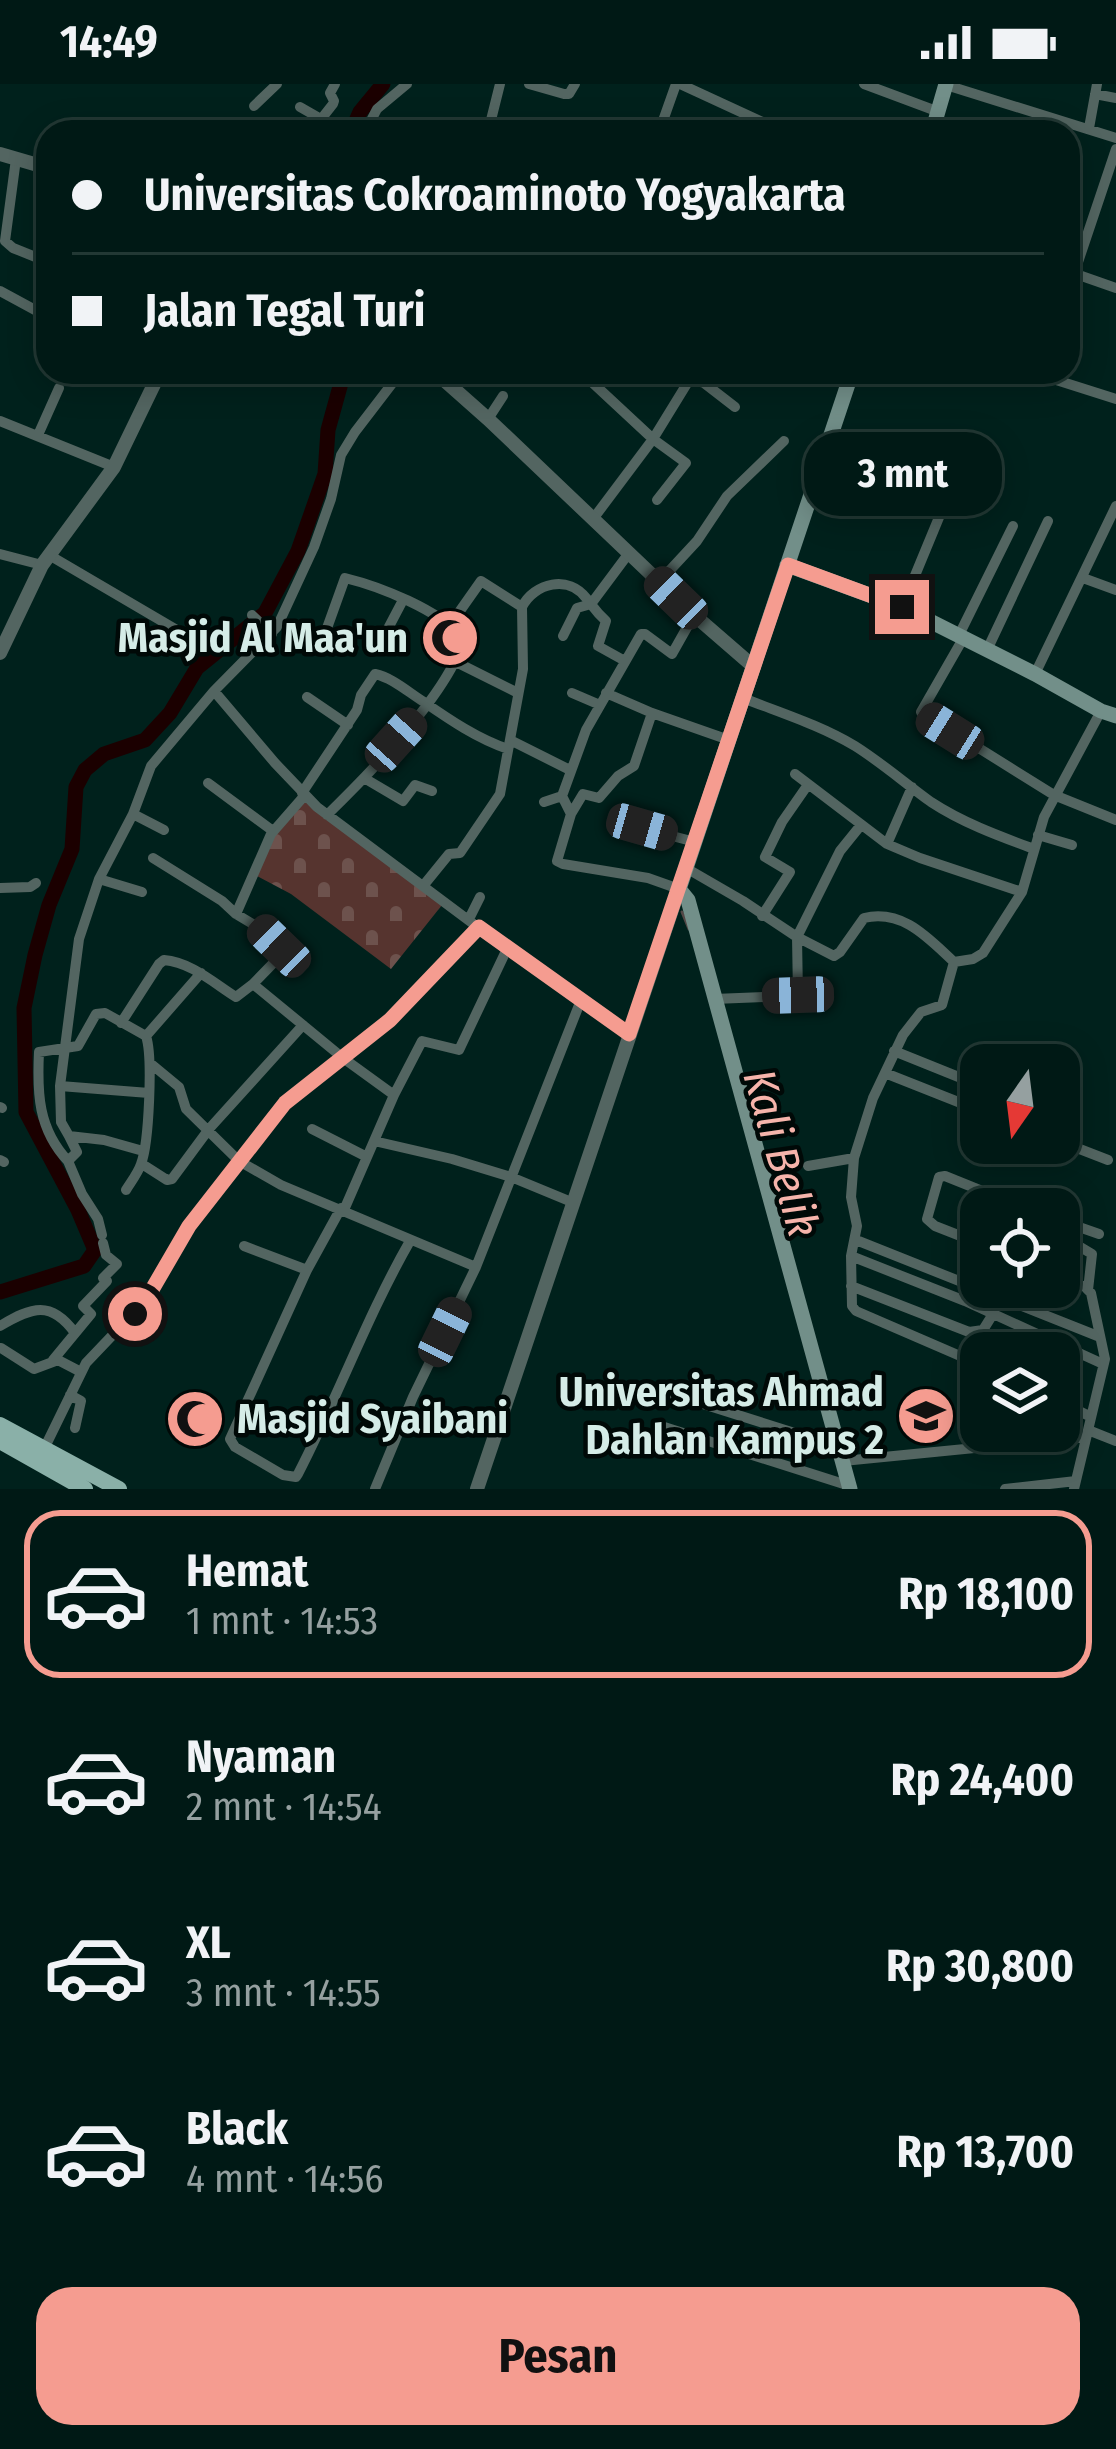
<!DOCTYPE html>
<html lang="id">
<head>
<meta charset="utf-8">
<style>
	:root { --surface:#001915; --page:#0a221e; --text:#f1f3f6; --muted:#95a0a0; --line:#223834; --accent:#f59c90 }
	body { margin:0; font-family:"Fira Sans Condensed",sans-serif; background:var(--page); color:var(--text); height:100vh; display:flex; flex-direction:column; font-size:45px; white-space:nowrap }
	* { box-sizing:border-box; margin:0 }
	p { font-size:39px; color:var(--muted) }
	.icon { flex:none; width:66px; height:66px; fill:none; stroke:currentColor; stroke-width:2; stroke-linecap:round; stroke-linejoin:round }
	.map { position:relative; height:1405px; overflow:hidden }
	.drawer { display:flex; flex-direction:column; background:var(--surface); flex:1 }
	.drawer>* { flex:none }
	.hud { position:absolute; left:36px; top:36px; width:1044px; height:264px; border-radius:36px; box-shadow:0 6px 30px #0003,0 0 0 3px var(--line); display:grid; align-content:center; height:264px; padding:0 36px; background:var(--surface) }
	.needle { width:78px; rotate:194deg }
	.controls { position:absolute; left:960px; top:960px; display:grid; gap:24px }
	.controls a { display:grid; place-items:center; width:120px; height:120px; border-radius:24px; background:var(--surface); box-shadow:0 6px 30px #0003,0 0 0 3px var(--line); font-size:60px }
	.end { position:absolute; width:54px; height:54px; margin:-27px; border:15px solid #f59c90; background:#111; box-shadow:0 0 0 6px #111 }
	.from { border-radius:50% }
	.bubble { position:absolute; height:84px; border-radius:36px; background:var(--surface); box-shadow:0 6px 30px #0003,0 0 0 3px var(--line); font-size:39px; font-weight:700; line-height:84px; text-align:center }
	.car { position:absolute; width:36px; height:72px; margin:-36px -18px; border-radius:15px; box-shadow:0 0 9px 3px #0007; background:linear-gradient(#222 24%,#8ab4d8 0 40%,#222 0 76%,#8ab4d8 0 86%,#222 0) }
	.hud b { display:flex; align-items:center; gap:42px; height:114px; font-size:45px }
	.hud b+b { border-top:3px solid var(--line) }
	.hud i { width:30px; height:30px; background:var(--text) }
	ul { padding:21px 0 0; list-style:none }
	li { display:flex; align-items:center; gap:36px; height:168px; margin:0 24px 18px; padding:0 12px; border:6px solid transparent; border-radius:36px }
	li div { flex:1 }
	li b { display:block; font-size:45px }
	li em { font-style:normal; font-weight:700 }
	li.on { border-color:var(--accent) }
	li>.icon { width:108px; height:108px; stroke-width:1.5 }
	.primary-button { display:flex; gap:24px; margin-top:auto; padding:24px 36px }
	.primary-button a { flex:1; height:138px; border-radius:36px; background:var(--accent); color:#111; font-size:48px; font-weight:700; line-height:138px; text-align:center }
	.status { display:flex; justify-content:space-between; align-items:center; height:84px; padding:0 60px; background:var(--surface); direction:ltr }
	.status svg { height:33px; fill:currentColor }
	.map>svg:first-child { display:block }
	.cemetery { fill:url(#cemetery-stones) }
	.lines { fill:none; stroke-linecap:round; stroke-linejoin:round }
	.stream { stroke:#534745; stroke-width:3 }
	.river { stroke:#1b0000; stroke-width:15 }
	.minor { stroke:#536561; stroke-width:10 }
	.tertiary { stroke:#536561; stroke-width:14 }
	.secondary { stroke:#728f89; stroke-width:15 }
	.primary { stroke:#8ab0a8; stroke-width:16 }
	.route { stroke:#f59c90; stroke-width:15 }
	.labels { text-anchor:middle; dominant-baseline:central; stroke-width:9; stroke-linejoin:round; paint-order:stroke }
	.poi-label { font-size:42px; font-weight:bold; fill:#d5ece7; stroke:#000907; text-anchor:end }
	.water-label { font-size:45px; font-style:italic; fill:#f6b4ab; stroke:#000907 }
</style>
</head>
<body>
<div class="status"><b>14:49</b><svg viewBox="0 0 49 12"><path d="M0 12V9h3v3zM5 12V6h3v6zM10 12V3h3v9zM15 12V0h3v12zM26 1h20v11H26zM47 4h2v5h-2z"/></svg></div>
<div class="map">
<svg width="1116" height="1405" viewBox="0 0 1116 1405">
	<defs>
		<pattern id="cemetery-stones" width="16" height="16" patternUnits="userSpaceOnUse" patternTransform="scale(3)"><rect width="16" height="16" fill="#56342f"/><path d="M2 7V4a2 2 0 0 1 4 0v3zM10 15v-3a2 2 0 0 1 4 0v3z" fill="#6d524d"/></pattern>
	</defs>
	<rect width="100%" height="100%" fill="#00211c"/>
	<path class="cemetery" d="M304,716l138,105 -51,64 -100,-75 -34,-18 16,-41z"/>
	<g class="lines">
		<path class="stream" d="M682,828l7,17"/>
		<path class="river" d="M351,48l9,-20 23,-28
			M0,1208l84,-26 11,-16 -17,-40 -52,-98 -2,-104 11,-53 14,-50 23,-56 4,-62 9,-17 19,-16 41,-14 25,-27 27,-45 68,-55 33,-62 27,-77 3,-44 16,-58"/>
		<path class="minor" d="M529,0l35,10h5l6,-10
			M680,0l104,48
			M864,0l75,28
			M946,1l170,53
			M1095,10l21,4
			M254,22l23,-22
			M300,23l21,12
			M425,38l23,10
			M1089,44l8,-44
			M311,48l22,-28 1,-3 -4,-8 5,-9
			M365,48l12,-23 30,-25
			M488,48l12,-48
			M659,48l17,-48
			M16,75l-11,82 8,7 35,14
			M1073,189l43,15
			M0,207l48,26
			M1068,208l48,-143
			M137,288l19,9
			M581,288l72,67 33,24 -29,37
			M1031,288l85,27
			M488,335l15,-23
			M0,337l114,46
			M38,351l21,-47
			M593,435l60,-80 35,-57 6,-2 10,3 31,24
			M0,470l42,11
			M49,471l133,78
			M1083,494l33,12
			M659,498l38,-41 30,-45 57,-55
			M522,523c12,-24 47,-33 65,-8 7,9 9,13 19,22l-8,25 27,15
			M902,523l38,-92
			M252,531l20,19
			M450,541l31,-44 41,26
			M880,548l12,-29
			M959,551l54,-109
			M563,552l14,-28 14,-4 38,-51
			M964,553l-43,75 133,83 62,25
			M383,554l20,-38
			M322,558l23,-64c37,9 93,32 119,60 -14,54 -96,137 -137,177
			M987,566l61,-129
			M454,577l64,32
			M1035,590l81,-168
			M214,607l61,72 42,44 190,142 122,85
			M572,609l28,12
			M606,609l46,20 77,27
			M307,613l41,28
			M743,614c38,15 77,27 112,48 27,17 51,38 76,56 32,21 68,34 103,47
			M510,656l60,30
			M795,690l92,70 33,14 102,34
			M364,694l39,23 12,-16 17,6
			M208,699l65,48
			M302,709l55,-83 4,-15 14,-21c18,4 33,18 49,28 26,18 54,37 84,47
			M562,712l24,-66 55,-96h4l27,20 22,-39
			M562,712l9,18 -14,47 6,3 85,14 31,11
			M544,718l18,-6
			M133,730l31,16
			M571,730l12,-20 16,4 19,-22 16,-10 18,-53
			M631,736l11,8 53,14
			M1038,751l34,10
			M887,760l25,-57
			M153,774l69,43 14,13
			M686,784l57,33 54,36 37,19 6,-4 24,-34c39,-9 64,20 90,44l19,-3 10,-6 39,-61 22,-75 57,-106
			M99,795l43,13
			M423,802l26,-32 11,-1 40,-59 23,-125 -1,-62
			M0,804l30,-1 6,-4
			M762,832l28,-44 -25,-15 17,-35 25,-36
			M469,835l11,-22
			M954,878l-12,43 -21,7 -18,23 -30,63 -19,60 -3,39 6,29 -6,30 1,50 4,5 125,54
			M253,900l90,74 51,37
			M798,911l-1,-58 43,-86 21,-26
			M714,915l95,-4
			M121,939l38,-59 5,-4c27,2 51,24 72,37l17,-13 33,-34 -25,-21 -25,-15 35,-80 34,-39
			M146,952l55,-63
			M894,967l87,35
			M150,979l29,24 7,22 53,52 42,24 195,82
			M885,989l96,38
			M60,1002l89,7
			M0,1023l2,1
			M312,1045l55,28
			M69,1052l-8,-14 -1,-36 19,-147 20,-60 34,-65 18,-48 63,-75 63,-64 37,-80 17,-48 10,-44 14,-23 46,-60
			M374,1057l78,18 59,18 63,26
			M1059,1057l49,19
			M0,1076l4,2
			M68,1077c-30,-32 -31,-68 -29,-109l39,-6 18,-32 9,-1 41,23c7,21 3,107 -5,128 -3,9 -10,18 -15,26
			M142,1080l25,16 5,-1 37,-50 94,-104
			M808,1082l46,-8
			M344,1126l50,-115 28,-54 37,9 48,-101
			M1059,1136l40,14
			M102,1151l-4,-16 -16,-25 -14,-33 9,-9 -8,-16 35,4 39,11
			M856,1156l244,97
			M981,1160l-46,-18 -8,-7 12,-42 6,-1 82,33
			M1077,1161l15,9 -4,36
			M244,1162l63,24
			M851,1172l114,45 138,63
			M1059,1192l26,11 6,6 14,66 -31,130
			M851,1202l118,46 14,-2 10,-16
			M0,1242c32,-19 51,-26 75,7
			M1,1264l33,21 24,-9 23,12
			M53,1276l38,-46 -8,-8 24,-25 -4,-3 14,-14 -11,-9 -3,-12
			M665,1308l174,55
			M70,1311l11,6 -6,27
			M1059,1317l32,16
			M658,1341l192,61
			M1088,1346l28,11
			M44,1365l42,-86 60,-63 43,-74 96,-123 105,-83 89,-93
			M843,1377l243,-24
			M283,1391l-48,-28 -5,-8 77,-169 34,-62
			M283,1391l13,2 2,-3c40,-77 69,-158 112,-233
			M375,1405l38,-92 63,-130 105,-267
			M1005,1405l71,-8"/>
		<path class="tertiary" d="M0,70l48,14
			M435,288l53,47 206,196 60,52
			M0,569l42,-88 72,-98 46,-95
			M477,1405l202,-600"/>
		<path class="secondary" d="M932,48l14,-48
			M787,481l115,42 133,67 66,37 15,5
			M850,1405l-162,-589 -9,-11 173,-517"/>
		<path class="primary" d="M0,1341l119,64
			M0,1357l85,48"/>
	</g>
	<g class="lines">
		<path class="route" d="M135,1230l11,-14 43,-74 96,-123 105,-83 89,-93 150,107 159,-469 114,42"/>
	</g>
	<defs>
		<g id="mosque-disc" transform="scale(3)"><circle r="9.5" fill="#f59c90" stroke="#000907"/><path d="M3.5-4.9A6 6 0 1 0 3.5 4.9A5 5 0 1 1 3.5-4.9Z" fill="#111"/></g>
		<g id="university-disc" transform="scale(3)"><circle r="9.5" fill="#f59c90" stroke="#000907"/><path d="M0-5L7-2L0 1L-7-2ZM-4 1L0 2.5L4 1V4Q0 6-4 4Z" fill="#111"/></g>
	</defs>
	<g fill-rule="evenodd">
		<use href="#mosque-disc" x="450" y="554"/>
		<use href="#university-disc" x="926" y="1332"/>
		<use href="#mosque-disc" x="195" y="1335"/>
	</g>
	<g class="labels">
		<g class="poi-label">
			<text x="408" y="554">Masjid Al Maa'un</text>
			<text x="884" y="1308">Universitas Ahmad<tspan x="884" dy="48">Dahlan Kampus 2</tspan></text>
			<text x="237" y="1335" text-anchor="start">Masjid Syaibani</text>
		</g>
		<g class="water-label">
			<text transform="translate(781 1069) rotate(74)">Kali Belik</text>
		</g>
	</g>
</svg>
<div class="controls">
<a><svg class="needle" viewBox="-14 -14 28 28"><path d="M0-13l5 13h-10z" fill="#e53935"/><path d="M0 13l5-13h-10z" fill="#95a0a0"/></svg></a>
<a><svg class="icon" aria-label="locate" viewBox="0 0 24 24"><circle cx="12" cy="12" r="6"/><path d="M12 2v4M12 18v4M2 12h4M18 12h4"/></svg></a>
<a><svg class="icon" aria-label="layers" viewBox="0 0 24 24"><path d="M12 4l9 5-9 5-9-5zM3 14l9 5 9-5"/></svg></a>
</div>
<i class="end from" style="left:135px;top:1230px"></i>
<i class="end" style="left:902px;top:523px"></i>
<div class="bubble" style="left:804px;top:348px;width:198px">3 mnt</div>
<i class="car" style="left:676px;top:514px;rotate:314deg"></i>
<i class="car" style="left:950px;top:647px;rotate:302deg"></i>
<i class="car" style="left:396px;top:656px;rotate:42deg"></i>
<i class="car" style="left:642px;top:743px;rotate:106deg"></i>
<i class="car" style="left:279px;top:862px;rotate:314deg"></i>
<i class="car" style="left:798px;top:911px;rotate:268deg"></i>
<i class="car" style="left:445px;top:1248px;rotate:26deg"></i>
<div class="hud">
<b><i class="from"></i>Universitas Cokroaminoto Yogyakarta</b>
<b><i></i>Jalan Tegal Turi</b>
</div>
</div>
<section class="drawer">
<ul>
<li class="on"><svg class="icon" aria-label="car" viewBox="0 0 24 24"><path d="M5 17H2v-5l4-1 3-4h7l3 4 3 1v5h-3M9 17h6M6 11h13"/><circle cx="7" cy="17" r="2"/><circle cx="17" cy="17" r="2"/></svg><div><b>Hemat</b><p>1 mnt · 14:53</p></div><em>Rp 18,100</em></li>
<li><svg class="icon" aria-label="car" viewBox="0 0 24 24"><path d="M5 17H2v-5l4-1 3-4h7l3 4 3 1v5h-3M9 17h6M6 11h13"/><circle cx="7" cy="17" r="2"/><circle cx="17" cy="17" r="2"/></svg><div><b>Nyaman</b><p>2 mnt · 14:54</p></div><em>Rp 24,400</em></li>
<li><svg class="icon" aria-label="car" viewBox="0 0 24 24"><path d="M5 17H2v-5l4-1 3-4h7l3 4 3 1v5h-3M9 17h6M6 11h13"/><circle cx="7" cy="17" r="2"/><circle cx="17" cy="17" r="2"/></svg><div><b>XL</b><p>3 mnt · 14:55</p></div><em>Rp 30,800</em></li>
<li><svg class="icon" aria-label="car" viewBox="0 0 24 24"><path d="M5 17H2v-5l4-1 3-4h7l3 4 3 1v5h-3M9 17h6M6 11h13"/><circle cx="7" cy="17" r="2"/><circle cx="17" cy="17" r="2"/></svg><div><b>Black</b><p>4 mnt · 14:56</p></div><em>Rp 13,700</em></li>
</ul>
<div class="primary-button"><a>Pesan</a></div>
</section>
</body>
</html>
